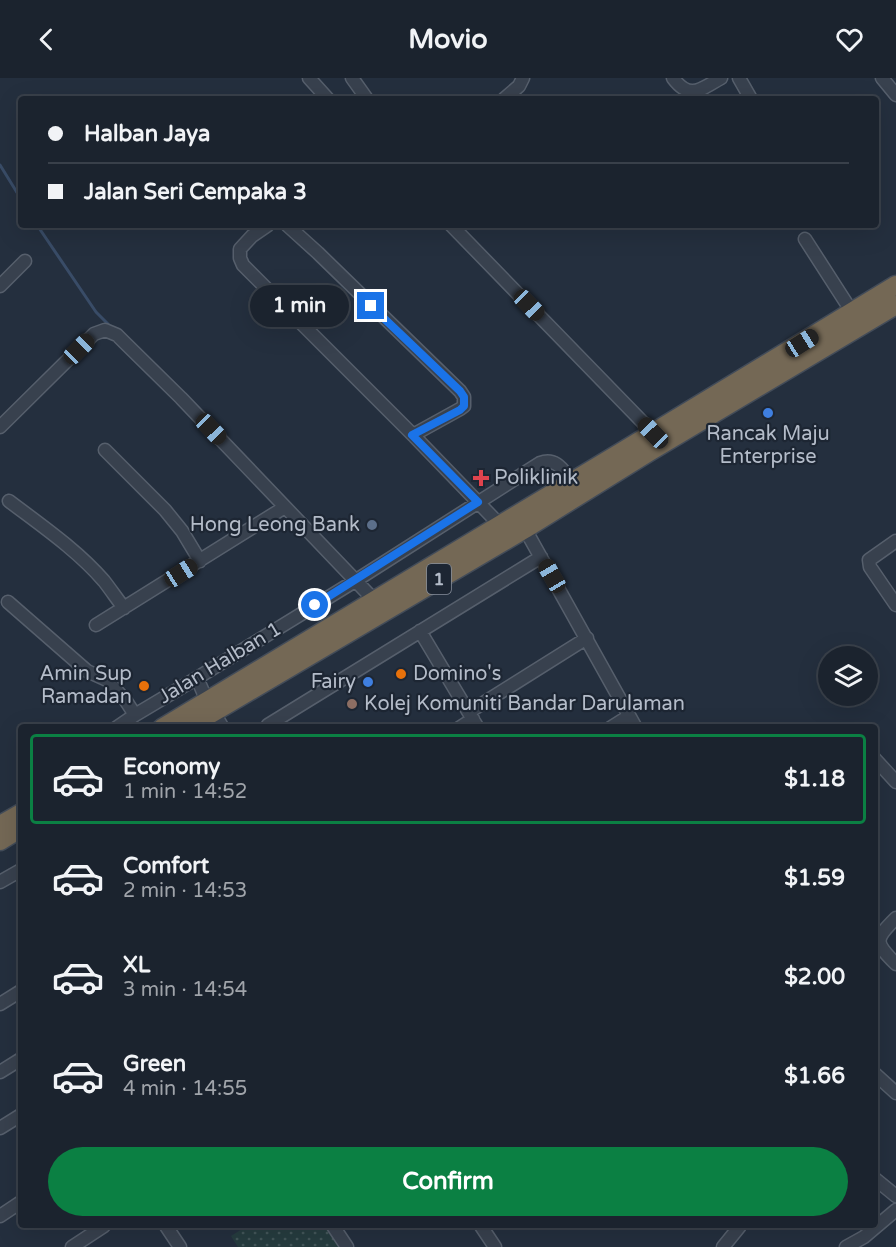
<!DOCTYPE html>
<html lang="en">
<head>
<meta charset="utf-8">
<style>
	:root { --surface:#1b232e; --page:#282f3a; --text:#f1f3f6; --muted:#a0a4aa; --line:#39404a; --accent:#0b8043 }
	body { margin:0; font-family:"Varela Round",sans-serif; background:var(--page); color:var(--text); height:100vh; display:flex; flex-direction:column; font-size:22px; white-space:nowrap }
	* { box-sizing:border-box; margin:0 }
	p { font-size:20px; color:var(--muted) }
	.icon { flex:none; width:33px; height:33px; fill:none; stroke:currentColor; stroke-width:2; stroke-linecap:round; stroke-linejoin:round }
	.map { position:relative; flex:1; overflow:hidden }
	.sheet { position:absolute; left:18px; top:646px; width:860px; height:504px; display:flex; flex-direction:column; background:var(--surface); border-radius:6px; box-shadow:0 6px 24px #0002,0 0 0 2px var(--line) }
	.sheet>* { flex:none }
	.banner { position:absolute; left:18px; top:18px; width:861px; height:132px; border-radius:6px; box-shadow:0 6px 24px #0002,0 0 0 2px var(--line); display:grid; align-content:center; height:132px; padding:0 30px; background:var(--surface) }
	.tools { position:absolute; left:818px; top:568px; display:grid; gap:12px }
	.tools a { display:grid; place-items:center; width:60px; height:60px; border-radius:50%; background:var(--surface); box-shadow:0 6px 24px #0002,0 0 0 2px var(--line); font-size:30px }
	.end { position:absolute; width:27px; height:27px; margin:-14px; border:8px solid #1a73e8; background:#fff; box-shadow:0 0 0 3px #fff }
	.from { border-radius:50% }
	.bubble { position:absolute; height:42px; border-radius:21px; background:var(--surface); box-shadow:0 6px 24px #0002,0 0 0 2px var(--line); font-size:20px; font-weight:800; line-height:42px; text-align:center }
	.car { position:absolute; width:18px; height:36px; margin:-18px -9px; border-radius:8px; box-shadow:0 0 4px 2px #0007; background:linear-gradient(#222 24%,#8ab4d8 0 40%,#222 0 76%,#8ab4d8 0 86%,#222 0) }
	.banner b { display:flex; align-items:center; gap:21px; height:57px; font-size:22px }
	.banner b+b { border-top:2px solid var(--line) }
	.banner i { width:15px; height:15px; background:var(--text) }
	ul { padding:10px 0 0; list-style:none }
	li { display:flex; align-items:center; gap:18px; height:90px; margin:0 12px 9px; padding:0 18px; border:3px solid transparent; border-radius:6px }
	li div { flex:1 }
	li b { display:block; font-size:22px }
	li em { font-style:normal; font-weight:800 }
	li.active { border-color:var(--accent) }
	li>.icon { width:54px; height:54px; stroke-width:1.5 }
	.button { display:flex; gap:12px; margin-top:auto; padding:12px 30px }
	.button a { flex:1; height:69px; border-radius:36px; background:var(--accent); color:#fff; font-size:24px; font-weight:800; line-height:69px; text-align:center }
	header { display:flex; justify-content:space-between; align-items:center; height:78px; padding:0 30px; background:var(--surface); font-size:27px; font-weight:800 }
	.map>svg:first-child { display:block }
	.grass { fill:url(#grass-dots) }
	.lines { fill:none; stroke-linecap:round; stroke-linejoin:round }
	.stream { stroke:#394c67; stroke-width:3 }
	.minor-casing { stroke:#565f6c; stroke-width:15 }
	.highway-casing { stroke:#434c59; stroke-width:21 }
	.minor { stroke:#38414e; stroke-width:12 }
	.highway { stroke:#746855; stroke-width:18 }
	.route { stroke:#1a73e8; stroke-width:8 }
	.shop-dot { fill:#3f7fe0; stroke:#1d2633; stroke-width:2 }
	.health-dot { fill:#e0444e; stroke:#1d2633; stroke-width:2 }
	.service-dot { fill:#5c6f8a; stroke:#1d2633; stroke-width:2 }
	.food-dot { fill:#e8710a; stroke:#1d2633; stroke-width:2 }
	.education-dot { fill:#8d6e63; stroke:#1d2633; stroke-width:2 }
	.labels { text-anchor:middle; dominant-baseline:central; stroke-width:4.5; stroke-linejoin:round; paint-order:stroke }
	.shield { fill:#1d2633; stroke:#878f9c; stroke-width:1.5 }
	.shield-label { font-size:18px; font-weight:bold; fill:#b4bcc9 }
	.poi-label { font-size:20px; fill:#b4bcc9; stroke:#1d2633; text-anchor:start }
	.street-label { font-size:20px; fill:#b4bcc9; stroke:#1d2633 }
</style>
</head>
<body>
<header><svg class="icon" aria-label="back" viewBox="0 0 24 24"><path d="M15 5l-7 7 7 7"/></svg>Movio<svg class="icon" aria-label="heart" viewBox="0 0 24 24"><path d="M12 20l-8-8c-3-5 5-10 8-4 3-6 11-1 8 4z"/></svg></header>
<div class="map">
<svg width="896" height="1169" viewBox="0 0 896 1169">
	<defs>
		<pattern id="grass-dots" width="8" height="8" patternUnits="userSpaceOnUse" patternTransform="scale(1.5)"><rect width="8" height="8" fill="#263c3f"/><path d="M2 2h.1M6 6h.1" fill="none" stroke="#435659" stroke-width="1.8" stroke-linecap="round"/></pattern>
	</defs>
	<rect width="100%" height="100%" fill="#242f3e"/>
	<path class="grass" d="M247,1148h78l14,21h-101l-7,-11z"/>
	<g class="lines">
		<path class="stream" d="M0,87l21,34
			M37,147l59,87 12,12"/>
		<g class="minor-casing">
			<path id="minor" d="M309,0l19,21
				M352,0l15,21
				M673,0c17,23 28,11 48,0
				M739,0l12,21
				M882,0l14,17
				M504,21l15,-13 4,-8
				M268,147l-16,11 -12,13v9l3,7 170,170 88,91
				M287,147l31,28 142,138 4,6v9l-4,3 -47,26
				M451,147l206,212
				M805,161l47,73
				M0,208l25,-25
				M0,349l94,-93 11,-4 12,5 7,7 57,56 194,203
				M105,372l60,60 17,21 18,30
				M9,423c33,25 68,49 95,80 7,9 13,18 20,27
				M525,451l111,199
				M896,463l-27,19 1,7 26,38
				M8,524l79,69 20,9 19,21 9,14
				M96,547l189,-118
				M420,553l58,97
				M197,600l10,23 16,27
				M469,634l118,-74
				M116,650l19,-13 62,-37 158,-97 185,-118c16,-6 23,7 32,18
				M266,650l2,-3 273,-168
				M459,650l14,-9
				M610,650l19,-12
				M874,680l22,24
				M0,804l21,-12
				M896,840c-22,22 -22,24 0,46
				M0,926l21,-13
				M0,994l21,-13
				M874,995l22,20
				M0,1050l21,-13
				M874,1100l22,18
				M0,1138l21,-14
				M166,1148l14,21
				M333,1148l14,21
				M481,1148l14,21
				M72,1169l32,-21
				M723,1169l17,-21
				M846,1169l18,-10 32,-27"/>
		</g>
		<g class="highway-casing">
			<path id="highway" d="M162,650c246,-147 490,-294 734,-443
				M187,650l338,-199 124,-77 247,-147
				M0,747l21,-12
				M0,763l21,-13"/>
		</g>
		<use href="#minor" class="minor"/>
		<use href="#highway" class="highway"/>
	</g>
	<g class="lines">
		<path class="route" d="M315,527l163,-103 -66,-67 48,-25 4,-4v-9l-4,-6 -89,-85"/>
	</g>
	<g class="shop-dot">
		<circle cx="768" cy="335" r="6"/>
		<circle cx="368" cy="604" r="6"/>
	</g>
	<path class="health-dot" d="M478 391h6v6h6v6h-6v6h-6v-6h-6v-6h6z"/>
	<circle class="service-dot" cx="372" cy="447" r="6"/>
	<g class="food-dot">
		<circle cx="401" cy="596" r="6"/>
		<circle cx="144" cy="608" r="6"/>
	</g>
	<circle class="education-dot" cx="352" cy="626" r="6"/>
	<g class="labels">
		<rect class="shield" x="427" y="486" width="24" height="30" rx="4.5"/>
		<g class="shield-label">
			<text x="439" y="501">1</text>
		</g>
		<g class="poi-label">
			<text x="768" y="356" text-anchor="middle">Rancak Maju<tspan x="768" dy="23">Enterprise</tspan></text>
			<text x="494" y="400">Poliklinik</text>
			<text x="360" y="447" text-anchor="end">Hong Leong Bank</text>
			<text x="132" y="596" text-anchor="end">Amin Sup<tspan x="132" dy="23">Ramadan</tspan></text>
			<text x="413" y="596">Domino's</text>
			<text x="356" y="604" text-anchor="end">Fairy</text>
			<text x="364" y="626">Kolej Komuniti Bandar Darulaman</text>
		</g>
		<g class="street-label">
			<text transform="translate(220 585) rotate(-31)">Jalan Halban 1</text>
		</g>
	</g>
</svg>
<div class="tools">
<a><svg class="icon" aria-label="layers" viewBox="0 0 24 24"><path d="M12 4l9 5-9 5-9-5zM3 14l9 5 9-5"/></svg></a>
</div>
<i class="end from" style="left:315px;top:527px"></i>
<i class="end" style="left:371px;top:228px"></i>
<div class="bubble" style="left:250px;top:207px;width:99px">1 min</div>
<i class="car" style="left:529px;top:227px;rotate:136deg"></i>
<i class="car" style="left:802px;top:265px;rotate:58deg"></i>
<i class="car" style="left:79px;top:271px;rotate:45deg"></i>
<i class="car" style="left:211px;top:351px;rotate:136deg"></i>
<i class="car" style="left:653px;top:355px;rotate:316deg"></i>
<i class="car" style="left:181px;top:495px;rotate:58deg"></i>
<i class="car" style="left:552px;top:498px;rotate:330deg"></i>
<div class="banner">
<b><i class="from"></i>Halban Jaya</b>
<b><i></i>Jalan Seri Cempaka 3</b>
</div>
<section class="sheet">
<ul>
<li class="active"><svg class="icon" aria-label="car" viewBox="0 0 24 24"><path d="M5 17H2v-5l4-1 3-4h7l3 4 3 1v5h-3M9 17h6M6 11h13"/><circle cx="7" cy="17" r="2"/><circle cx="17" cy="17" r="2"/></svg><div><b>Economy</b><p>1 min · 14:52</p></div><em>$1.18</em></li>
<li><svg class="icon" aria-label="car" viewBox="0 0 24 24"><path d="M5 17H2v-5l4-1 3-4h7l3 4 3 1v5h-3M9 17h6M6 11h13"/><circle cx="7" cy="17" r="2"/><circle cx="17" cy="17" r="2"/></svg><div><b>Comfort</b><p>2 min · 14:53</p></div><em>$1.59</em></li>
<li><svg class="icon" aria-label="car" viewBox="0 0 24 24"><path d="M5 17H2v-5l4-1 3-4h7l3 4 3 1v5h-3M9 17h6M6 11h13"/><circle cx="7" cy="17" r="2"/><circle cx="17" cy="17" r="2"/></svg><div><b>XL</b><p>3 min · 14:54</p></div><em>$2.00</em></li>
<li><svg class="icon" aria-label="car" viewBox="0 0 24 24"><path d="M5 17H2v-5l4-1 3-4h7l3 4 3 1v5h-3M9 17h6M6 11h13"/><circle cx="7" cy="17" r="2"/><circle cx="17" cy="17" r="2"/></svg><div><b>Green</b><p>4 min · 14:55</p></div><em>$1.66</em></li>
</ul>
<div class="button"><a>Confirm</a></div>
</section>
</div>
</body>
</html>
